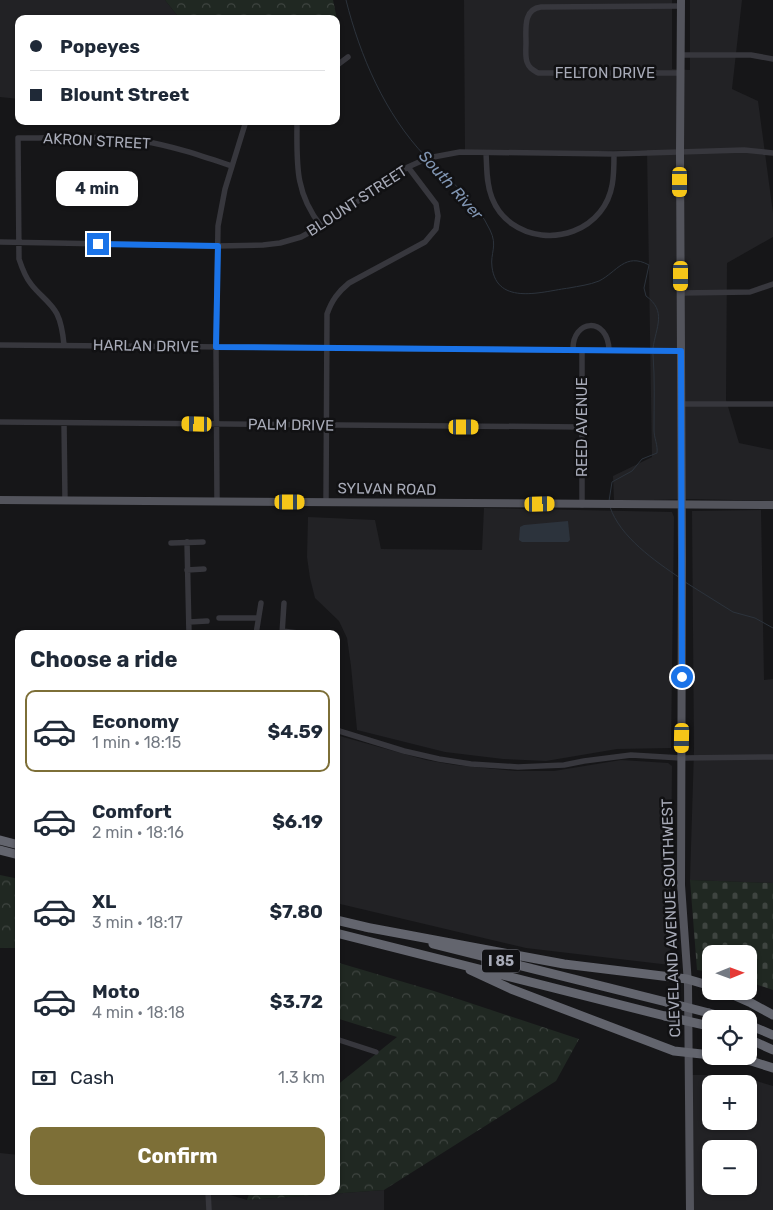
<!DOCTYPE html>
<html lang="en">
<head>
<meta charset="utf-8">
<style>
	:root { --surface:#fff; --page:#f2f2f3; --text:#1f2937; --muted:#747a83; --line:#e0e1e3; --accent:#7d6f37 }
	body { margin:0; font-family:Rubik,sans-serif; background:var(--page); color:var(--text); height:100vh; display:flex; flex-direction:column; font-size:19px; white-space:nowrap }
	* { box-sizing:border-box; margin:0 }
	p { font-size:16px; color:var(--muted) }
	.icon { flex:none; width:28px; height:28px; fill:none; stroke:currentColor; stroke-width:2; stroke-linecap:round; stroke-linejoin:round }
	.map { position:relative; flex:1; overflow:hidden }
	.side { position:absolute; left:15px; top:630px; width:325px; height:565px; display:flex; flex-direction:column; background:var(--surface); border-radius:10px; box-shadow:0 1px 4px #0004 }
	.side>* { flex:none }
	.guide { position:absolute; left:15px; top:15px; width:325px; height:110px; border-radius:10px; box-shadow:0 1px 4px #0004; display:grid; align-content:center; height:110px; padding:0 15px; background:var(--surface) }
	.needle { width:32px; rotate:89deg }
	.controls { position:absolute; left:702px; top:945px; display:grid; gap:10px }
	.controls a { display:grid; place-items:center; width:55px; height:55px; border-radius:10px; background:var(--surface); box-shadow:0 1px 4px #0004; font-size:25px }
	.end { position:absolute; width:22px; height:22px; margin:-11px; border:6px solid #1a73e8; background:#fff; box-shadow:0 0 0 2px #fff }
	.from { border-radius:50% }
	.bubble { position:absolute; height:35px; border-radius:10px; background:var(--surface); box-shadow:0 1px 4px #0004; font-size:16px; font-weight:700; line-height:35px; text-align:center }
	.car { position:absolute; width:15px; height:30px; margin:-15px -8px; border-radius:6px; box-shadow:0 0 4px 1px #0007; background:linear-gradient(#f5c518 24%,#345 0 40%,#f5c518 0 76%,#345 0 86%,#f5c518 0) }
	.guide b { display:flex; align-items:center; gap:18px; height:48px; font-size:19px }
	.guide b+b { border-top:1px solid var(--line) }
	.guide i { width:12px; height:12px; background:var(--text) }
	ul { padding:0; list-style:none }
	li { display:flex; align-items:center; gap:15px; height:82px; margin:0 10px 8px; padding:0 5px; border:2px solid transparent; border-radius:10px }
	li div { flex:1 }
	li b { display:block; font-size:19px }
	li em { font-style:normal; font-weight:700 }
	li.active { border-color:var(--accent) }
	li>.icon { width:45px; height:45px; stroke-width:1.5 }
	h2 { padding:0 15px; font-size:22px; line-height:60px }
	.pay { display:flex; align-items:center; gap:12px; height:55px; padding:0 15px; font-size:19px }
	.pay p { margin-inline-start:auto }
	.cta { display:flex; gap:10px; margin-top:auto; padding:10px 15px }
	.cta a { flex:1; height:58px; border-radius:10px; background:var(--accent); color:#fff; font-size:20px; font-weight:700; line-height:58px; text-align:center }
	.map>svg:first-child { display:block }
	.built { fill:#222225; fill-rule:evenodd }
	.forest { fill:url(#forest-crowns) }
	.cemetery { fill:url(#cemetery-stones) }
	.water { fill:#2c333c }
	.lines { fill:none; stroke-linecap:round; stroke-linejoin:round }
	.stream { stroke:#2c333c; stroke-width:1 }
	.minor { stroke:#37373d; stroke-width:5.5 }
	.major { stroke:#53545c; stroke-width:8 }
	.highway { stroke:#63656e; stroke-width:9 }
	.highway-bridge { stroke:#63656e; stroke-width:9 }
	.route { stroke:#1a73e8; stroke-width:6 }
	.labels { text-anchor:middle; dominant-baseline:central; stroke-width:5; stroke-linejoin:round; paint-order:stroke }
	.shield { fill:#111113; stroke:#7b7d86; stroke-width:1 }
	.shield-label { font-size:14px; font-weight:bold; fill:#a8abb8 }
	.street-label { font-size:15px; fill:#a8abb8; stroke:#111113 }
	.water-label { font-size:16px; font-style:italic; fill:#8095b2; stroke:#111113 }
</style>
</head>
<body>
<div class="map">
<svg width="773" height="1210" viewBox="0 0 773 1210">
	<defs>
		<pattern id="forest-crowns" width="20" height="18" patternUnits="userSpaceOnUse" patternTransform="scale(1.25)"><rect width="20" height="18" fill="#202822"/><path d="M2 6a3 3 0 1 1 6 0M12 15a3 3 0 1 1 6 0" fill="none" stroke="#3e4440"/></pattern>
		<pattern id="cemetery-stones" width="16" height="16" patternUnits="userSpaceOnUse" patternTransform="scale(1.25)"><rect width="16" height="16" fill="#202822"/><path d="M2 7V4a2 2 0 0 1 4 0v3zM10 15v-3a2 2 0 0 1 4 0v3z" fill="#3e4440"/></pattern>
	</defs>
	<rect width="100%" height="100%" fill="#161618"/>
	<path class="built" d="M0,0h165l15,19h-161v80l-19,-2z
		M464,0h208v69l18,1v-70h52l-10,89 26,12 15,112v24l-46,26 -1,137 13,43 34,7v51l-81,-2 -78,2 -1,-25 39,-19 -5,-307 -182,4z
		M484,508l188,4 2,5 -3,231 -54,1 -71,12 -43,-2 -58,-7 -88,-22 -6,-64 -4,-28 -8,-17 -24,-23 -5,-20 -3,-21 1,-40 67,3 6,29 101,1z
		M761,510l3,170 9,-1v204l-83,-3 4,-130 -2,-239z
		M336,735l90,25 29,5 61,6h38l67,-11 47,3 4,3 -2,199 -144,-17 -190,-45z
		M685,1075h51l37,11v124h-83zM711,1084h38v37h-38zM711,1149h38v37h-38z
		M0,1153l19,2v36h198l30,9 137,-10v20h-384z"/>
	<path class="forest" d="M165,0h168l6,29 -3,2v-12h-156z
		M0,875l19,4v69h-19z
		M336,962l98,29 145,48 -23,42 -172,109 -137,10 3,-9h86v-105l61,-49 -61,-19z"/>
	<path class="cemetery" d="M690,880l83,3v107l-24,-8v-28h-38v18l-14,-2z"/>
	<path class="water" d="M568,521l2,19 -2,2h-46l-3,-2 1,-13 4,-2z"/>
	<g class="lines">
		<path class="stream" d="M346,0c14,56 39,114 79,156
			M430,160c21,22 47,42 60,70 8,16 0,23 2,37 5,40 52,24 77,21 10,-2 20,-3 30,-7 18,-9 26,-29 50,-16l-5,23 2,8c21,15 10,31 7,52
			M609,501l3,-19 20,-11 10,-12 15,-6c1,-8 -3,-15 -3,-23 0,-26 1,-50 -1,-76
			M610,507c10,30 45,54 70,71
			M685,582l48,30 22,6 18,10"/>
		<path class="minor" d="M681,55h70l22,4
			M336,66l12,-9
			M681,73h-143c-5,-3 -9,-5 -11,-11 -2,-6 -1,-13 -1,-19 0,-14 -3,-34 15,-36l140,-1
			M297,121c0,41 -3,71 24,105
			M486,153c1,15 0,30 6,45 17,44 79,50 108,14 14,-17 14,-37 14,-58
			M0,242l217,4 46,-1 17,-2 21,-6 20,-11 87,-59 20,-9 32,-6 154,2 130,-4 29,3
			M681,293l69,-1 23,-8
			M0,345l681,6
			M64,345c-1,-11 -2,-21 -7,-31 -6,-12 -18,-19 -26,-30 -6,-7 -9,-16 -12,-25l-1,-121c39,0 86,-3 124,3 31,5 60,15 90,25
			M573,350c-1,-31 35,-34 36,0
			M682,404h91
			M0,422l581,5
			M64,423l1,77
			M217,501l-1,-154 2,-121 7,-37 21,-68
			M326,502l1,-188c5,-14 11,-22 22,-31l76,-41 11,-13 2,-13 -2,-12 -28,-37
			M582,505v-155
			M187,542l2,92
			M171,543l32,-1
			M187,570l17,-1
			M219,618h39
			M189,622l18,-1
			M282,631l24,3
			M256,634l5,-31
			M282,634l2,-31
			M336,730l68,21 35,8 32,5 47,3 46,-2 20,-4 47,-6 50,3 92,-1
			M336,1039l40,13
			M208,1191l1,19"/>
		<path class="major" d="M681,0l-1,153 2,406 -1,326 7,99 2,226
			M0,500l773,5"/>
		<path class="highway" d="M0,840l19,5
			M0,850l19,5
			M336,920l34,8
			M365,927l199,37 123,15 24,7
			M336,933l329,83
			M433,944l233,58
			M470,970l41,19 163,62 37,4
			M724,991l27,12 22,12
			M709,1013l23,6
			M749,1025l24,10
			M749,1039l24,11
			M724,1056l24,4 25,8"/>
		<path class="highway-bridge" d="M666,1002l43,11
			M665,1016l44,10"/>
	</g>
	<g class="lines">
		<path class="route" d="M98,244l120,2 -2,101 465,4 1,326"/>
	</g>
	<g class="labels">
		<rect class="shield" x="482" y="949.5" width="38" height="23" rx="4"/>
		<g class="shield-label">
			<text x="501" y="961">I 85</text>
		</g>
		<g class="street-label">
			<text x="605" y="73">FELTON DRIVE</text>
			<text transform="translate(97 141) rotate(3)">AKRON STREET</text>
			<text transform="translate(357 201) rotate(-33)">BLOUNT STREET</text>
			<text transform="translate(146 346) rotate(1)">HARLAN DRIVE</text>
			<text transform="translate(291 425) rotate(1)">PALM DRIVE</text>
			<text transform="translate(582 427) rotate(-90)">REED AVENUE</text>
			<text transform="translate(387 489) rotate(1)">SYLVAN ROAD</text>
			<text transform="translate(671 918) rotate(-92)">CLEVELAND AVENUE SOUTHWEST</text>
		</g>
		<g class="water-label">
			<text transform="translate(451 185) rotate(48)">South River</text>
		</g>
	</g>
</svg>
<div class="controls">
<a><svg class="needle" viewBox="-14 -14 28 28"><path d="M0-13l5 13h-10z" fill="#e53935"/><path d="M0 13l5-13h-10z" fill="#747a83"/></svg></a>
<a><svg class="icon" aria-label="locate" viewBox="0 0 24 24"><circle cx="12" cy="12" r="6"/><path d="M12 2v4M12 18v4M2 12h4M18 12h4"/></svg></a>
<a>+</a>
<a>−</a>
</div>
<i class="end from" style="left:682px;top:677px"></i>
<i class="end" style="left:98px;top:244px"></i>
<div class="bubble" style="left:56px;top:171px;width:82px">4 min</div>
<i class="car" style="left:680px;top:182px;rotate:180deg"></i>
<i class="car" style="left:681px;top:276px;rotate:180deg"></i>
<i class="car" style="left:197px;top:424px;rotate:271deg"></i>
<i class="car" style="left:464px;top:427px;rotate:90deg"></i>
<i class="car" style="left:290px;top:502px;rotate:90deg"></i>
<i class="car" style="left:540px;top:504px;rotate:89deg"></i>
<i class="car" style="left:682px;top:738px;rotate:181deg"></i>
<div class="guide">
<b><i class="from"></i>Popeyes</b>
<b><i></i>Blount Street</b>
</div>
<section class="side">
<h2>Choose a ride</h2>
<ul>
<li class="active"><svg class="icon" aria-label="car" viewBox="0 0 24 24"><path d="M5 17H2v-5l4-1 3-4h7l3 4 3 1v5h-3M9 17h6M6 11h13"/><circle cx="7" cy="17" r="2"/><circle cx="17" cy="17" r="2"/></svg><div><b>Economy</b><p>1 min · 18:15</p></div><em>$4.59</em></li>
<li><svg class="icon" aria-label="car" viewBox="0 0 24 24"><path d="M5 17H2v-5l4-1 3-4h7l3 4 3 1v5h-3M9 17h6M6 11h13"/><circle cx="7" cy="17" r="2"/><circle cx="17" cy="17" r="2"/></svg><div><b>Comfort</b><p>2 min · 18:16</p></div><em>$6.19</em></li>
<li><svg class="icon" aria-label="car" viewBox="0 0 24 24"><path d="M5 17H2v-5l4-1 3-4h7l3 4 3 1v5h-3M9 17h6M6 11h13"/><circle cx="7" cy="17" r="2"/><circle cx="17" cy="17" r="2"/></svg><div><b>XL</b><p>3 min · 18:17</p></div><em>$7.80</em></li>
<li><svg class="icon" aria-label="car" viewBox="0 0 24 24"><path d="M5 17H2v-5l4-1 3-4h7l3 4 3 1v5h-3M9 17h6M6 11h13"/><circle cx="7" cy="17" r="2"/><circle cx="17" cy="17" r="2"/></svg><div><b>Moto</b><p>4 min · 18:18</p></div><em>$3.72</em></li>
</ul>
<div class="pay"><svg class="icon" aria-label="cash" viewBox="0 0 24 24"><path d="M3 7h18v10H3z"/><circle cx="12" cy="12" r="2"/></svg>Cash<p>1.3 km</p></div>
<div class="cta"><a>Confirm</a></div>
</section>
</div>
</body>
</html>
